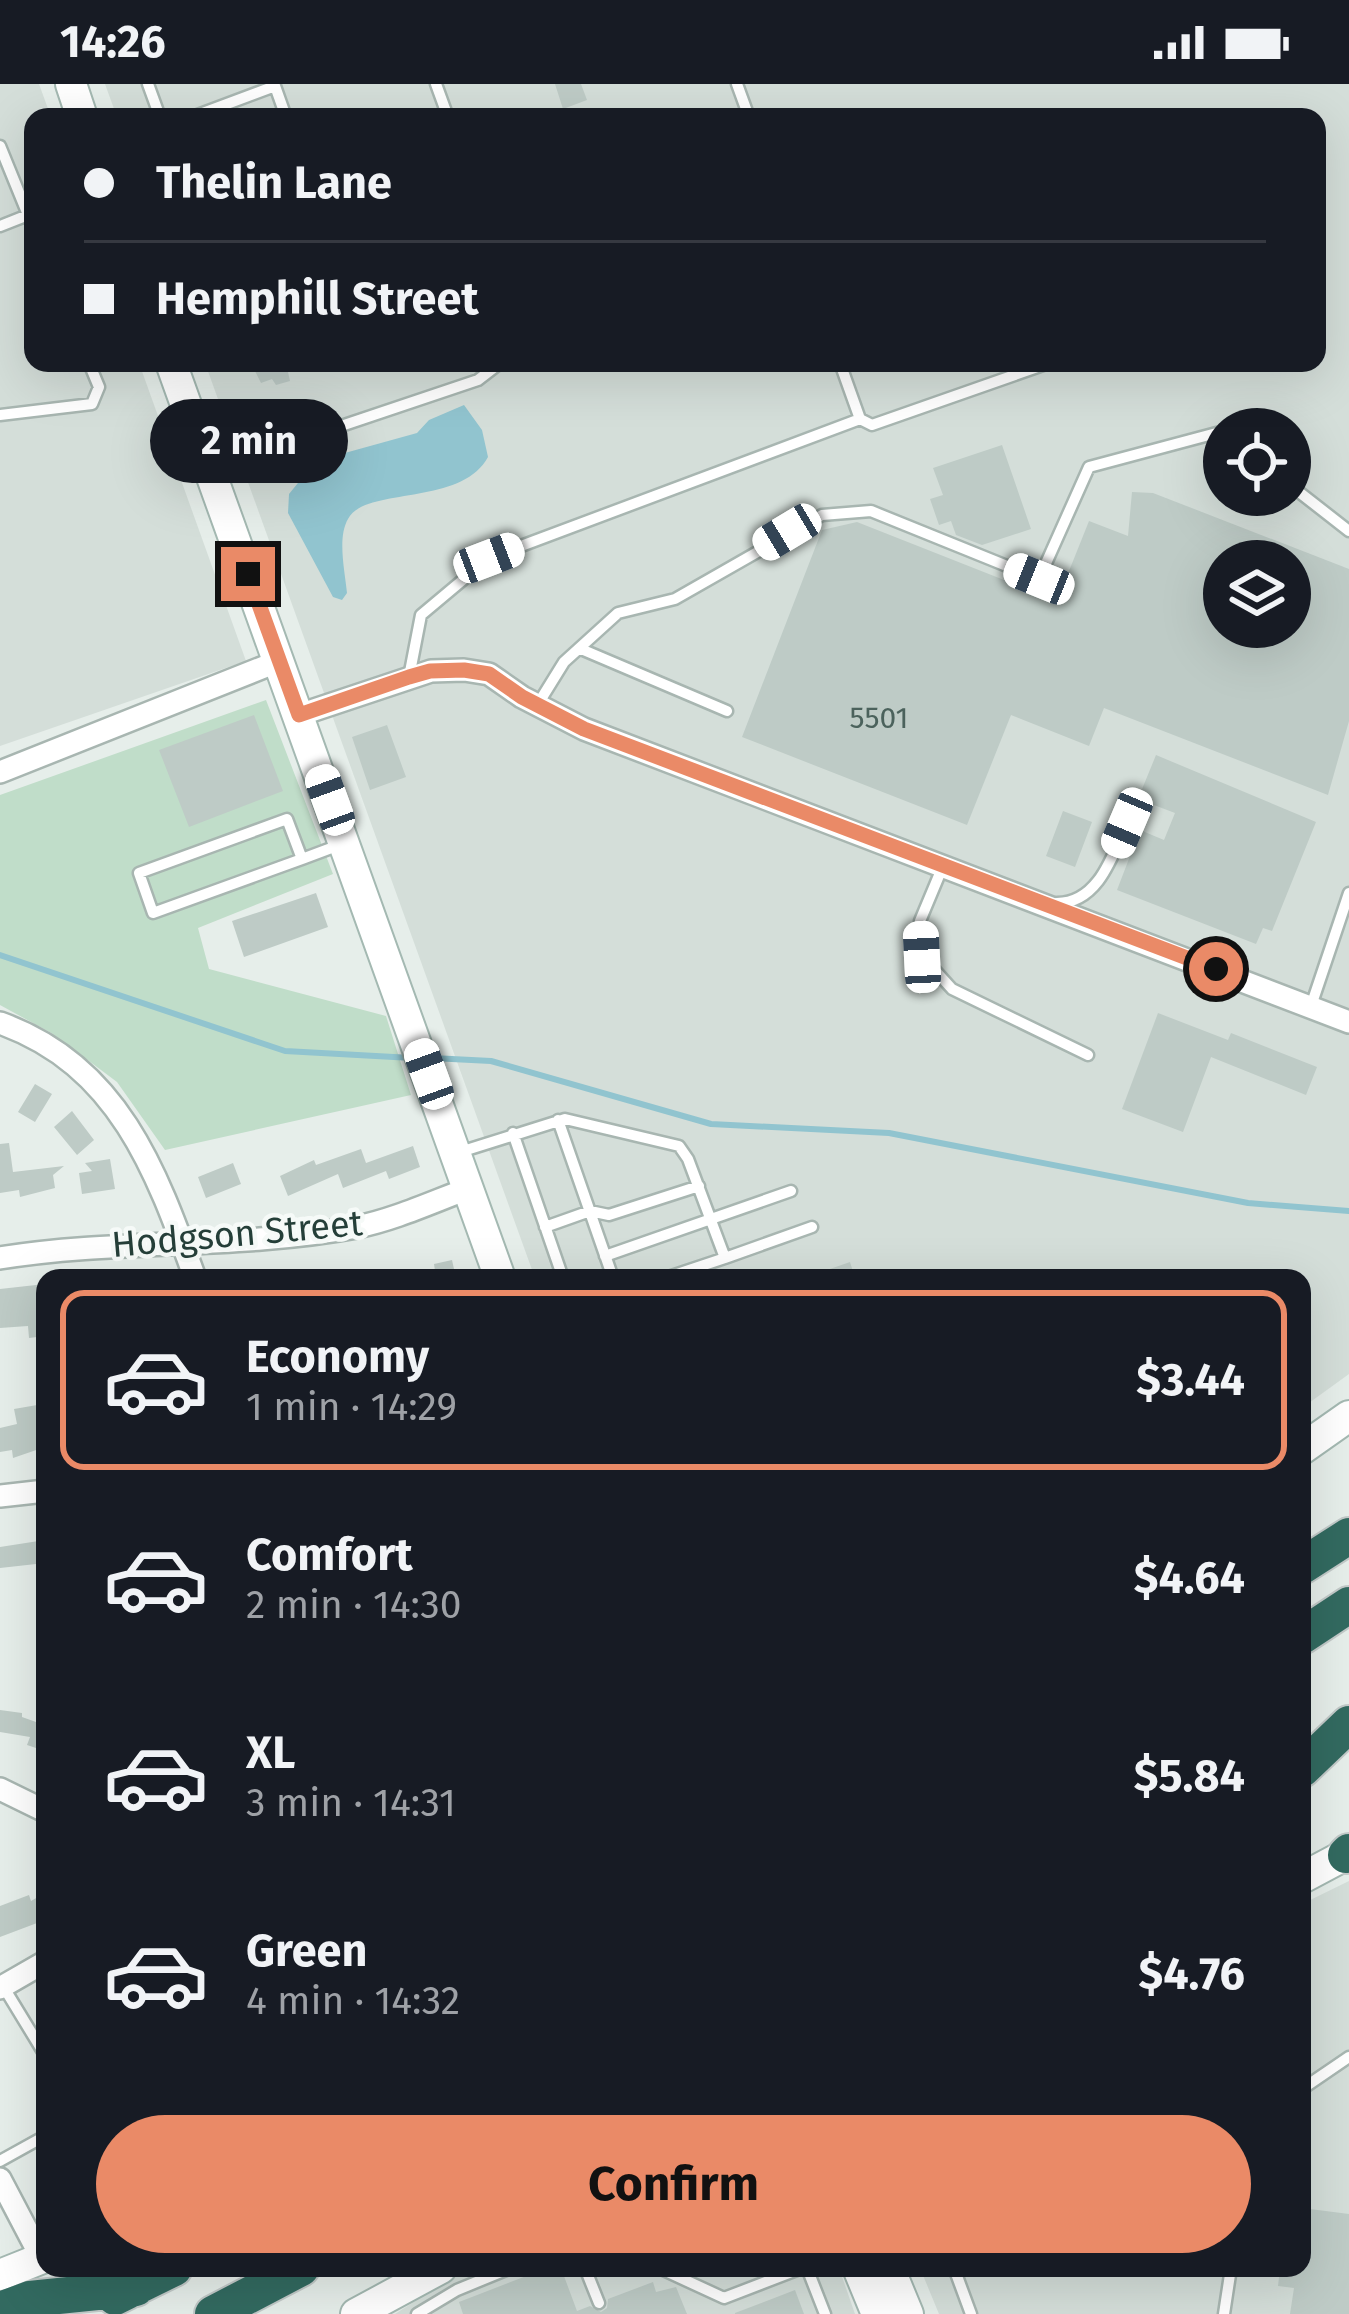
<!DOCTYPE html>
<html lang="en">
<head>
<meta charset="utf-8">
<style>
	:root { --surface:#171b24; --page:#20242c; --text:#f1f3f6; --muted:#9ea1a6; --line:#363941; --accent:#ea8a67 }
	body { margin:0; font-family:"Fira Sans",sans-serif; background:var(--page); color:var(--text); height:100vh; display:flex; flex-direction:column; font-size:45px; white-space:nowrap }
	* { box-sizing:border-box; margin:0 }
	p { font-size:39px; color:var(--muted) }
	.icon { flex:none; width:66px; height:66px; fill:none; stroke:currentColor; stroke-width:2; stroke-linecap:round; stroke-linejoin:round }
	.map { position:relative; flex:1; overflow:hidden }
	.details { position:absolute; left:36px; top:1185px; width:1275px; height:1008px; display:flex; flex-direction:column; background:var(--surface); border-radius:24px; box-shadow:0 12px 48px #0002 }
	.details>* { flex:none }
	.hud { position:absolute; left:24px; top:24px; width:1302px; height:264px; border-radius:24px; box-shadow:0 12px 48px #0002; display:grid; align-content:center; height:264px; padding:0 60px; background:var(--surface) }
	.tools { position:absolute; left:1203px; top:324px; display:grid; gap:24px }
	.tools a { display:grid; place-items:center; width:108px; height:108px; border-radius:50%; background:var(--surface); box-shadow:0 12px 48px #0002; font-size:60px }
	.end { position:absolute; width:54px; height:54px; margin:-27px; border:15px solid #ea8a67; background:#111; box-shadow:0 0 0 6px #111 }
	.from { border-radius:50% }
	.bubble { position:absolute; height:84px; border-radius:42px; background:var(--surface); box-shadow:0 12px 48px #0002; font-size:39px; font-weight:700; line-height:84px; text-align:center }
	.car { position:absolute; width:36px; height:72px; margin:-36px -18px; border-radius:15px; box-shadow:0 0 9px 3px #0007; background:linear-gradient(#fff 24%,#345 0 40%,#fff 0 76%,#345 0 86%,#fff 0) }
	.hud b { display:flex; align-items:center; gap:42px; height:114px; font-size:45px }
	.hud b+b { border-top:3px solid var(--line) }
	.hud i { width:30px; height:30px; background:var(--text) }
	ul { padding:21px 0 0; list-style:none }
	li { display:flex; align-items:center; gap:36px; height:180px; margin:0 24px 18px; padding:0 36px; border:6px solid transparent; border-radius:24px }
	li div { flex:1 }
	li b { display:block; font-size:45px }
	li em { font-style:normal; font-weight:700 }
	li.active { border-color:var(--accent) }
	li>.icon { width:108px; height:108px; stroke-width:1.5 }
	.action { display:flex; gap:24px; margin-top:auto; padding:24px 60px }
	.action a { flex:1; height:138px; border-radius:72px; background:var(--accent); color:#111; font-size:48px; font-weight:700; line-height:138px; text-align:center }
	.status { display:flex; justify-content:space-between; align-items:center; height:84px; padding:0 60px; background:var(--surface); direction:ltr }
	.status svg { height:33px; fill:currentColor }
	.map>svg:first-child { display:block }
	.built { fill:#d4ded9; fill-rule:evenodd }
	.green { fill:#c0ddc9 }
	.water { fill:#91c4cf }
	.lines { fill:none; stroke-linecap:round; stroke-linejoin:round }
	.stream { stroke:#91c4cf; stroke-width:6 }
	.building { fill:#becbc6; fill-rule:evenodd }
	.service-casing { stroke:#a8b6b1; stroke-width:15 }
	.minor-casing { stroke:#a8b6b1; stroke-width:26 }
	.secondary-casing { stroke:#a4b9b2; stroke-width:34 }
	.motorway-casing { stroke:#c2c9c8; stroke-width:40 }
	.service { stroke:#fff; stroke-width:10 }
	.minor { stroke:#fff; stroke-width:21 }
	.secondary { stroke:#fff; stroke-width:30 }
	.motorway { stroke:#326a60; stroke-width:36 }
	.route { stroke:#ea8a67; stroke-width:15 }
	.labels { text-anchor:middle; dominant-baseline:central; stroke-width:9; stroke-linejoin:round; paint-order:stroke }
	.number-label { font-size:30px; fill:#4b625c }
	.street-label { font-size:36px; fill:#253f39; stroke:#f6faf8 }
</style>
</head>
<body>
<div class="status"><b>14:26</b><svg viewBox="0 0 49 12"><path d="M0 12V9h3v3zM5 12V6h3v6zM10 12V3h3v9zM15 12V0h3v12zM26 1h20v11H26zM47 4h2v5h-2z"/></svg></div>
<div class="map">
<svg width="1349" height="2230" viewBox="0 0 1349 2230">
	<rect width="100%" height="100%" fill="#e6eeea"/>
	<path class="built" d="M0,0h39l12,33h-18v246h106l107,298 -246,85z
		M105,0h1244v1290l-47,34v-130h-767l-330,-915h1112v-246h-1200zM1224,345h66v66h-66zM1224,477h66v66h-66z
		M1349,1797v433h-410l-19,-46h382v-364z
		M467,2184h372l16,46h-460z"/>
	<path class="green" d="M266,616l67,174 -135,54 11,41 177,47 25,79 -246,55 -48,-68 -64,-48 -53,-29v-210z"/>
	<path class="water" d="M464,321l18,25 6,27c-27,50 -123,29 -140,62 -11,19 -3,53 -1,74l-5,7 -9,-3 -45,-84 1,-19 22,-27 23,-11 83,-23 12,-13z"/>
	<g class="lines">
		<path class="stream" d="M0,871l285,96 127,7
			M432,974l59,3 220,63 178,9 359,70 101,8"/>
	</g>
	<path class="building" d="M555,0h26l6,16 -24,9z
		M251,279h35l4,18 -14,4 -4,-6 -11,4z
		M1002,361l29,84 -49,16 -26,-10 -5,-14 -12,4 -9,-26 13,-4 -10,-27z
		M1132,408l21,1 196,76v152l-21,74 -224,-87 -15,38 -78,-31 -44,110 -225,-88 80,-207 35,-8 200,79 32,-80 39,15zM1224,477h66v66h-66z
		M254,631l29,76 -94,36 -30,-77z
		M387,641l19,52 -36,13 -18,-53z
		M1156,671l160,67 -44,109 -9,-3 -7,16 -139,-54 23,-60 24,10 11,-27 -37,-14z
		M1063,727l29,11 -17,45 -29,-11z
		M316,809l12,34 -84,30 -12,-36z
		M1158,929l70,27 3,-7 86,34 -11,28 -95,-38 -28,75 -61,-23z
		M35,1000l17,10 -17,28 -17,-10z
		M72,1027l22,29 -17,15 -23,-28z
		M9,1059l4,29 51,-6 -11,9 2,13 -35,9 -1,-7 -19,3v-49z
		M413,1062l7,21 -31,12 -3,-8 -43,17 -5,-14 -50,22 -8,-20 34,-16 2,5 45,-16 5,14z
		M110,1075l5,30 -33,5 -3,-21 13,-2 -7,-8z
		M233,1079l8,21 -35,14 -8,-21z
		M452,1176l4,18h-20l-2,-14z
		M850,1178l5,16h-45v-2z
		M45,1200v52l-16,2 -1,-12 -28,2v-39z
		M43,1320l2,43 -32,11 -1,-8 -12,2v-24l17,-4 -3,-15z
		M45,1456v23l-45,5v-21z
		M43,1617l2,50 -18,-6 3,-8 -30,-5v-22l22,3v4l14,5z
		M45,1809v27l-45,17v-31l29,-11 2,6z
		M1302,2124l47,6v100h-59l4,-26 -16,-2 2,-18h22z
		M547,2184h14l16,43 13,-5 11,6 6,-4 1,-9 45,-17 3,10 20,-5 11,27h-224l-4,-12z
		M795,2206l9,24h-69v-1z"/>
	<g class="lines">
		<g class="service-casing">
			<path id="service" d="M148,0l12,33
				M436,0l12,33
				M737,0l12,33
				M192,33l83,-31 11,31
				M0,62l33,81
				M0,142l28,-11
				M0,331l92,-11 7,-17 -10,-24
				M860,335l12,6 177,-62
				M213,385l265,-89 22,-17
				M1290,401l59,46
				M581,565l146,62
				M409,593l12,-62 68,-57 371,-139 -20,-56
				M538,620l26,-42 54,-49 57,-14 147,-84 49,-4 168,68 50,-112 135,-36
				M302,775l-149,54 -14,-40 148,-54 15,40 40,-15
				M943,782l-23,55 3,36 29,32 136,66
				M1057,819c42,0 56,-49 70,-80
				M1311,922l38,-113
				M558,1036l55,158
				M513,1049l50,145
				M460,1068l105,-33 114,27 9,13 37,99 -60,20
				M545,1143l45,-16 19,4 90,-29
				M605,1172l186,-65
				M725,1174l87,-31
				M3,1902l42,69
				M1302,2005l47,-32
				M0,2077l45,-25
				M585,2184l14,35
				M659,2184l65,30 78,-30
				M807,2184l18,46
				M954,2184l17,46
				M417,2230l40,-24 54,-22
				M1224,2230l7,-46"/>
		</g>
		<g class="minor-casing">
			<path id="minor" d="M299,631l132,-44 33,-1 25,4 33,23 62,32 765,293
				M0,688l279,-111
				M0,939c118,42 156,147 195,255
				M0,1174c118,-19 239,-9 357,-31 39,-8 75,-25 113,-39
				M0,1412l45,-5
				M0,1705l45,22
				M0,1904l45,-26
				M0,2095l42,80"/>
		</g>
		<g class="secondary-casing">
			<path id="secondary" d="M71,0l11,33
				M171,279l329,915
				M1302,1365l47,-33
				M1302,1794l47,-25
				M858,2184l19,46
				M889,2184l19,46
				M0,2191l45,-18
				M356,2230l85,-46"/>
		</g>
		<g class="motorway-casing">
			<path id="motorway" d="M1302,1482l47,-30
				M1302,1552l47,-31
				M1302,1685l47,-45
				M1346,1771l3,-3
				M115,2213l59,-29
				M0,2226l30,-11 106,-11
				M213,2230l88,-46"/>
		</g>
		<use href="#service" class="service"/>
		<use href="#minor" class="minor"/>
		<use href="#secondary" class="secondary"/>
		<use href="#motorway" class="motorway"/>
	</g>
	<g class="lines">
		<path class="route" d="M248,490l51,141 110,-38 21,-6 34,-1 25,4 33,23 62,32 632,240"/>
	</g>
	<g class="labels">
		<g class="number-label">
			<text x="879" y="634">5501</text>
		</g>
		<g class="street-label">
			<text transform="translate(237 1150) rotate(-5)">Hodgson Street</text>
		</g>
	</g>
</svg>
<div class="tools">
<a><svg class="icon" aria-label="locate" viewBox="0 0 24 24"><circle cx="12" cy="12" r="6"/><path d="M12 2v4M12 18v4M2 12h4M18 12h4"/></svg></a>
<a><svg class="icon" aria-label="layers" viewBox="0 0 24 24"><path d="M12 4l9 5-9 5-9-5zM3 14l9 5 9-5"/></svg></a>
</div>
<i class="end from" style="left:1216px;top:885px"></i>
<i class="end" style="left:248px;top:490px"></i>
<div class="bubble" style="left:150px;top:315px;width:198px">2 min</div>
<i class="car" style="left:787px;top:448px;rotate:239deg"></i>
<i class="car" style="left:489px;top:474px;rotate:69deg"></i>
<i class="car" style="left:1039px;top:495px;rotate:292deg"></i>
<i class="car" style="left:330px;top:716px;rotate:340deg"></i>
<i class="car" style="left:1127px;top:739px;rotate:203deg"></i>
<i class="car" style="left:922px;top:873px;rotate:357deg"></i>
<i class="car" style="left:429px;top:990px;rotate:340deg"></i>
<div class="hud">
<b><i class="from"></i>Thelin Lane</b>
<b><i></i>Hemphill Street</b>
</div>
<section class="details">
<ul>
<li class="active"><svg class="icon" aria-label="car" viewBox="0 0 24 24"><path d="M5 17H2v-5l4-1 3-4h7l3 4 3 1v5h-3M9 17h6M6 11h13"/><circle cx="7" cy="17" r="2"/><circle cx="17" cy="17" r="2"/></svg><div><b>Economy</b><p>1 min · 14:29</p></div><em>$3.44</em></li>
<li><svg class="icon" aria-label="car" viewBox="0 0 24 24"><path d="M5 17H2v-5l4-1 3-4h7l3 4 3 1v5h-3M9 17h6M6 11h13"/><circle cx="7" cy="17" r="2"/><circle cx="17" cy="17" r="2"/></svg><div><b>Comfort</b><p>2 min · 14:30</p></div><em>$4.64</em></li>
<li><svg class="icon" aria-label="car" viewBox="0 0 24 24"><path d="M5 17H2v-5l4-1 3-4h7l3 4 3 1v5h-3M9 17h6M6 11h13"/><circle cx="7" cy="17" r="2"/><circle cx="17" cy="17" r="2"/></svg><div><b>XL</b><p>3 min · 14:31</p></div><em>$5.84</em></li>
<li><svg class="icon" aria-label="car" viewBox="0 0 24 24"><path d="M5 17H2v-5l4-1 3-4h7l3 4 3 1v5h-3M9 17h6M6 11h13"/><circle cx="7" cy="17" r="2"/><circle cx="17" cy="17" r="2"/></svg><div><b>Green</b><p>4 min · 14:32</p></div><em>$4.76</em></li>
</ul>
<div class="action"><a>Confirm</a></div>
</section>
</div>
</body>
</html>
